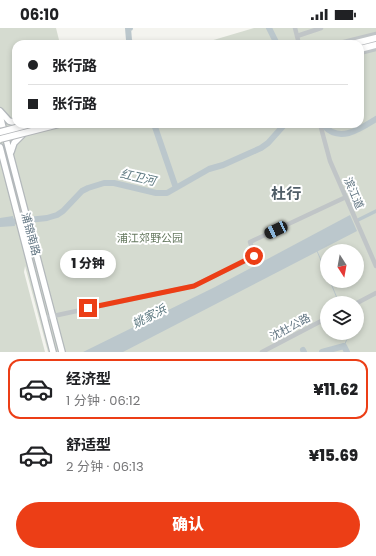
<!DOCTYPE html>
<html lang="zh">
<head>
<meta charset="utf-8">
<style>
	:root { --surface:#fff; --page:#f6f6f6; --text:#202124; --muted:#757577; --line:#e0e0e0; --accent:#ec3e16 }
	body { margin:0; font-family:Poppins,"Noto Sans SC",sans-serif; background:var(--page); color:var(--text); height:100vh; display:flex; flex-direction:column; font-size:15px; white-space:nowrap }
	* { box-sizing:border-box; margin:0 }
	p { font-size:13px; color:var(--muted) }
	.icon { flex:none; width:22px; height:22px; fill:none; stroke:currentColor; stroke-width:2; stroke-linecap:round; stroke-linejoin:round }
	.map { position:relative; height:324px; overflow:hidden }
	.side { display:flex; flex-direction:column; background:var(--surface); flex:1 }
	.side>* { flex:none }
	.hud { position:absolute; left:12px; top:12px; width:352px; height:88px; border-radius:12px; box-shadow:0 2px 6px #0003; display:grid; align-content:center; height:88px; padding:0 16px; background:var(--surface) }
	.needle { width:26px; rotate:169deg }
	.fabs { position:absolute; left:320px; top:216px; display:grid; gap:8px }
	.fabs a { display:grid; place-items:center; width:44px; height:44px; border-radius:50%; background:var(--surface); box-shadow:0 2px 6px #0003; font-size:20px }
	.end { position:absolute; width:18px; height:18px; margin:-9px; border:5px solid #ec3e16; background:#fff; box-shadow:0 0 0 2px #fff }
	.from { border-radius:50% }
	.bubble { position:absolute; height:28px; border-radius:14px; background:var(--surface); box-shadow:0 2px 6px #0003; font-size:13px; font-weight:800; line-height:28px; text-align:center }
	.car { position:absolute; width:12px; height:24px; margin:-12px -6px; border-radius:5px; box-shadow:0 0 3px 1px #0007; background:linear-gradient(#222 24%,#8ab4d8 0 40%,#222 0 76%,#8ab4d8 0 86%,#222 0) }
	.hud b { display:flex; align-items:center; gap:14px; height:38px; font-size:15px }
	.hud b+b { border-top:1px solid var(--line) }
	.hud i { width:10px; height:10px; background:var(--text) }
	ul { padding:7px 0 0; list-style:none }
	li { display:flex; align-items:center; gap:12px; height:60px; margin:0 8px 6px; padding:0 8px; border:2px solid transparent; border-radius:12px }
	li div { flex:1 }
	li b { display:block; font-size:15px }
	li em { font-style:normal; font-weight:800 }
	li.on { border-color:var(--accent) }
	li>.icon { width:36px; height:36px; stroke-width:1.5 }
	.action { display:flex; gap:8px; margin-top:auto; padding:8px 16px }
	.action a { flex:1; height:46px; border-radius:24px; background:var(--accent); color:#fff; font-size:16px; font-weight:800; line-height:46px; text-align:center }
	.status { display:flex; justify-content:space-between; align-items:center; height:28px; padding:0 20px; background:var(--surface); direction:ltr }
	.status svg { height:11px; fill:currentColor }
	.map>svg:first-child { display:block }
	.green { fill:#d5dbd0; fill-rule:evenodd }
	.water { fill:#bbc7cc }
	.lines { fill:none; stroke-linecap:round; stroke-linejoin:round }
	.stream { stroke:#bbc7cc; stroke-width:1 }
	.canal { stroke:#bbc7cc; stroke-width:3.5 }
	.river { stroke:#bbc7cc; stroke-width:6 }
	.major-casing { stroke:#b3b8bb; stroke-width:8 }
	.highway-casing { stroke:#b5b8bb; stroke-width:8 }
	.minor { stroke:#c0c5c7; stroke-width:4.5 }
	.major { stroke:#fff; stroke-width:5.5 }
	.highway { stroke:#fff; stroke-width:6 }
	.highway-bridge-casing { stroke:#b5b8bb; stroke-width:8; stroke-linecap:butt }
	.highway-bridge { stroke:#fff; stroke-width:6 }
	.route { stroke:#ec3e16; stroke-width:5 }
	.labels { text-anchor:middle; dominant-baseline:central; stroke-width:4; stroke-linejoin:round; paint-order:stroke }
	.street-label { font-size:11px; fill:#617582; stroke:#fff }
	.park-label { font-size:11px; fill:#667960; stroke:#fff }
	.water-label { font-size:12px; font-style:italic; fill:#5c7880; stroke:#fff }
	.district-label { font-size:15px; font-weight:bold; fill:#4f5d67; stroke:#fff }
</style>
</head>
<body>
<div class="status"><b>06:10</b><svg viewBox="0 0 49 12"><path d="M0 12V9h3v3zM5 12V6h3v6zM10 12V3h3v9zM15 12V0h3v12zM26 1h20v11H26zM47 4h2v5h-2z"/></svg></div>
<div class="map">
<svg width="376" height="324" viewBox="0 0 376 324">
	<rect width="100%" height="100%" fill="#f4f4ef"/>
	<path class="green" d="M0,0h56l4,16h-44v80h344v-80h-160l54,-16h122v324h-328l-23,-86 -1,6 21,80h-45zM327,223h30v30h-30zM327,275h30v30h-30z"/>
	<path class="water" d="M350,187l7,16 -234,121h-40l132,-65z
		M13,188l2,10 -15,1v-9z"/>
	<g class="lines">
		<path class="stream" d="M317,223l10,23
			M330,253l9,22
			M344,318l3,-7v-6"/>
		<path class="canal" d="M356,193l20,-10"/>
		<path class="river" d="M130,0h-2l1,12 2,4
			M269,0l8,16
			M154,96l22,64
			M316,96l8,2c16,17 36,3 52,-7
			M0,195l47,-5 10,-3 6,-4 19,-20 6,-3 16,-5h10l42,10h11l42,-24 14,-4 38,-17 7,-5 17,-19
			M303,322l1,2
			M322,324l22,-6 3,6"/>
		<g class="major-casing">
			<path id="major" d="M0,83l9,10 7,2
				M0,88l62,236
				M0,119l53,205
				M11,124l3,-9 9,-9"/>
		</g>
		<g class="highway-casing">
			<path id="highway" d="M352,16l24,-6
				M360,21l16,-4"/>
		</g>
		<path class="minor" d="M295,0l4,16
			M297,8l24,-8
			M336,16l40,-10
			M360,25l16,-4
			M320,96l10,37 46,105
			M357,275l19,-10
			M44,290l149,-32 59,-28 2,-5 -4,-11 96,-45
			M262,324l65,-34"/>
		<use href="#major" class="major"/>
		<use href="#highway" class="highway"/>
		<g class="highway-bridge-casing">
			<path id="highway-bridge" d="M0,104l31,-8
				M0,111l59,-15"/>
		</g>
		<use href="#highway-bridge" class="highway-bridge"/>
	</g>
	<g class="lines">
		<path class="route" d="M88,280l106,-22 60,-30"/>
	</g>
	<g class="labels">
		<g class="street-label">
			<text transform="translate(354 165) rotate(67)">滨江道</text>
			<text transform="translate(31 206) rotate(75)">浦锦南路</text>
			<text transform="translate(290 299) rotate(-28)">沈杜公路</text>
		</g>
		<g class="park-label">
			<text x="150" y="210">浦江郊野公园</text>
		</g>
		<g class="water-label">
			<text transform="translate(138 149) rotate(13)">红卫河</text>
			<text transform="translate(149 288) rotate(-27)">姚家浜</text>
		</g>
		<g class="district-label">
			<text x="286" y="165">杜行</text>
		</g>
	</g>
</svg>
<div class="fabs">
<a><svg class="needle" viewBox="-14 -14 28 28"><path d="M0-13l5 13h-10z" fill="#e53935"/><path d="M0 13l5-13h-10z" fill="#757577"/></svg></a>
<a><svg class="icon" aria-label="layers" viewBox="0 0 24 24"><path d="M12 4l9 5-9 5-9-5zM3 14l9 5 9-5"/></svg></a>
</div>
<i class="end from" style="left:254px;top:228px"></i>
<i class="end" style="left:88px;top:280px"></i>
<div class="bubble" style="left:60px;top:222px;width:56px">1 分钟</div>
<i class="car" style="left:276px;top:202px;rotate:245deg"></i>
<div class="hud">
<b><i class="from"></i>张行路</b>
<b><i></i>张行路</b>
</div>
</div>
<section class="side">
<ul>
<li class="on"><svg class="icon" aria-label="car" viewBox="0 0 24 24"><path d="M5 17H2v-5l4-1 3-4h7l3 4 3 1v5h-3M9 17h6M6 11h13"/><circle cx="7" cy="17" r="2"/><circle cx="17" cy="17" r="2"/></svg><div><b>经济型</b><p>1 分钟 · 06:12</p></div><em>¥11.62</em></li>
<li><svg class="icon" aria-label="car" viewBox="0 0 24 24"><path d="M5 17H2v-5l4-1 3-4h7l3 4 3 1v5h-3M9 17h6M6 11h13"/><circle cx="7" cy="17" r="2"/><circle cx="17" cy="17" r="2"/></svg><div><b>舒适型</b><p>2 分钟 · 06:13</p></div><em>¥15.69</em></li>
</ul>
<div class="action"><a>确认</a></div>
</section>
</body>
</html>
